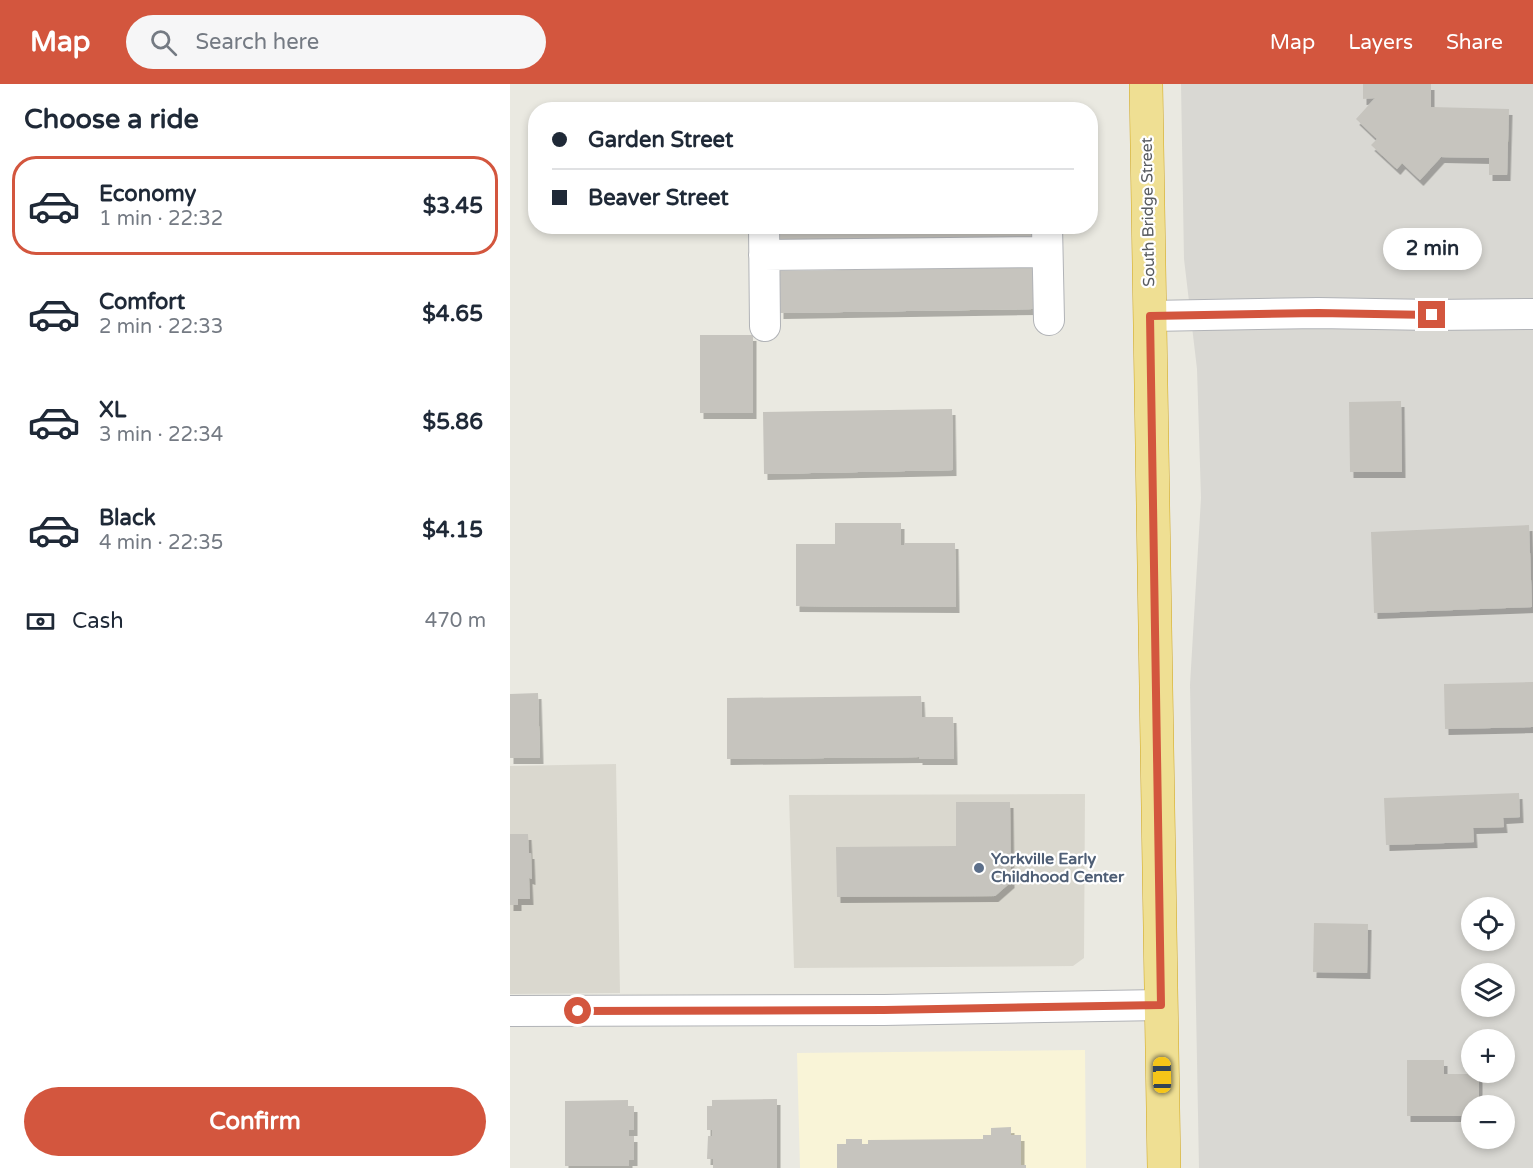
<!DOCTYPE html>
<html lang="en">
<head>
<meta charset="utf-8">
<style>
	:root { --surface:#fff; --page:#f6f6f7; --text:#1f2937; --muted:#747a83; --line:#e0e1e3; --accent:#d3563e }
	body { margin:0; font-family:"Varela Round",sans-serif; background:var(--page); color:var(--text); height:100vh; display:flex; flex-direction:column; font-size:22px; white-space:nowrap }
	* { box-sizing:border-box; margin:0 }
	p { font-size:20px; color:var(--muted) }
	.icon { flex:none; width:33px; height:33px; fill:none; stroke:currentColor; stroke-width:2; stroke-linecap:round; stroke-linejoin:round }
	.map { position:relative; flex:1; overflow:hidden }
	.side { display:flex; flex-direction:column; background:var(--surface); width:510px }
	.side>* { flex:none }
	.guide { position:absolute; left:18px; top:18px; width:570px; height:132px; border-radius:24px; box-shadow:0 3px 9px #0003; display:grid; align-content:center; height:132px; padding:0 24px; background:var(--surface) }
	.tools { position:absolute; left:951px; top:813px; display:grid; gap:12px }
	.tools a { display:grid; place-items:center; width:54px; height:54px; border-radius:50%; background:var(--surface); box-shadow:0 3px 9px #0003; font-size:30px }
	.end { position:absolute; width:27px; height:27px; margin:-14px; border:8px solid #d3563e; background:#fff; box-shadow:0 0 0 3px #fff }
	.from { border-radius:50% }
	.bubble { position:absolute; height:42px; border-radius:21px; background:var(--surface); box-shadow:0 3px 9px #0003; font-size:20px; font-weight:800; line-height:42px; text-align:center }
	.car { position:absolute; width:18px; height:36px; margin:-18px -9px; border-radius:8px; box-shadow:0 0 4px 2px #0007; background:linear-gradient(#f5c518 24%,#345 0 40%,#f5c518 0 76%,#345 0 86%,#f5c518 0) }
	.guide b { display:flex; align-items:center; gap:21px; height:57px; font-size:22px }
	.guide b+b { border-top:2px solid var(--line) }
	.guide i { width:15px; height:15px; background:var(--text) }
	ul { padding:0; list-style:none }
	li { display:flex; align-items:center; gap:18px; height:99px; margin:0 12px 9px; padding:0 12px; border:3px solid transparent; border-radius:24px }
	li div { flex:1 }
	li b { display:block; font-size:22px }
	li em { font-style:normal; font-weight:800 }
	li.current { border-color:var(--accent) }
	li>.icon { width:54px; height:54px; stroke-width:1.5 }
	h2 { padding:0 24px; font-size:27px; line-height:72px }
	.pay { display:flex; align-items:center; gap:15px; height:66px; padding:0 24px; font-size:22px }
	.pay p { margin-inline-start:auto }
	.cta { display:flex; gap:12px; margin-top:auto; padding:12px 24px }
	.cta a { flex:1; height:69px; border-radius:36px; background:var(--accent); color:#fff; font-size:24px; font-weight:800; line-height:69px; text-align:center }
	header { display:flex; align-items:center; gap:36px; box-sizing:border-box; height:84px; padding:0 30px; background:var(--accent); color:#fff }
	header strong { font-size:28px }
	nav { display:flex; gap:33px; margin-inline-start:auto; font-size:21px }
	.search { width:420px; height:54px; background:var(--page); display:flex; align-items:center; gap:15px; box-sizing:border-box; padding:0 21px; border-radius:33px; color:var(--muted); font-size:22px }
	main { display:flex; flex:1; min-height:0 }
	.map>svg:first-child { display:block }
	.commercial { fill:#f9f4d7 }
	.industrial { fill:#d9d8d3; fill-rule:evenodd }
	.education { fill:#dad8cf }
	.building { fill:#c6c4be; filter:url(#shadow) }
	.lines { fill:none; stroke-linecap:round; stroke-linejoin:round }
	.minor-casing { stroke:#b1b3b7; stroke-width:32 }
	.highway-casing { stroke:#d0a61b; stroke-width:34 }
	.minor { stroke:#fff; stroke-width:30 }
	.highway { stroke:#efdf93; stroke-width:33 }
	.route { stroke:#d3563e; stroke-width:8 }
	.service-dot { fill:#5c6f8a; stroke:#fff; stroke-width:2 }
	.labels { text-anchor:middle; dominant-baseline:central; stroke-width:4.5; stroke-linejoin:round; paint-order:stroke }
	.street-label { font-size:16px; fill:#595c60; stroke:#fff }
	.service-label { font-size:16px; font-weight:bold; fill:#4e5e75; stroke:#fff; text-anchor:start }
</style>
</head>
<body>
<header>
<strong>Map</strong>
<div class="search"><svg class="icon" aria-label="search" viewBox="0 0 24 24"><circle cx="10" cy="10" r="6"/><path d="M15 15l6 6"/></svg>Search here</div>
<nav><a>Map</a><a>Layers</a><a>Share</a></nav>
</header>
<main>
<section class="side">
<h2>Choose a ride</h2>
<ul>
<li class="current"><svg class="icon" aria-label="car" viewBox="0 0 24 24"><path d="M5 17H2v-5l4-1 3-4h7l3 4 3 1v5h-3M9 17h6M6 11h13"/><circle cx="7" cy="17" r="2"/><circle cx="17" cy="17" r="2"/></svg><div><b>Economy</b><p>1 min · 22:32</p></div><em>$3.45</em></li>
<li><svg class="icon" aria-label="car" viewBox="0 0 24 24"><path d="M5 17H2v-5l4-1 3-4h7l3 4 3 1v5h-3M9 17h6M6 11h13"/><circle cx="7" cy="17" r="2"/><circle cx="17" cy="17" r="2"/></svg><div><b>Comfort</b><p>2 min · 22:33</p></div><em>$4.65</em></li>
<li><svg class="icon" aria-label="car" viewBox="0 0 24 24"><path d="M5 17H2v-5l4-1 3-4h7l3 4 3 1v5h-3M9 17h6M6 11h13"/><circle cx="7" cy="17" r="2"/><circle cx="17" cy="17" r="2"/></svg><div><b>XL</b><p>3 min · 22:34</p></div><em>$5.86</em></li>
<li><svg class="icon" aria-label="car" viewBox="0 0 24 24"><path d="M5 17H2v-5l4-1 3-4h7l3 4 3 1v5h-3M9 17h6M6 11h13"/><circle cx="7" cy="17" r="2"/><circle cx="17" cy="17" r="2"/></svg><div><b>Black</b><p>4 min · 22:35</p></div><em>$4.15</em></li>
</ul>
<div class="pay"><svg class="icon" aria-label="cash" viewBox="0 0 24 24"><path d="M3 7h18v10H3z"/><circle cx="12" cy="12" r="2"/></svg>Cash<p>470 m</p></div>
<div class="cta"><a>Confirm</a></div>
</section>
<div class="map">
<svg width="1023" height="1084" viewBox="0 0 1023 1084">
	<defs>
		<filter id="shadow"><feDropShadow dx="3.5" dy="6" stdDeviation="0" flood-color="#0004"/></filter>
	</defs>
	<rect width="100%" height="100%" fill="#eae9e1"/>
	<path class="commercial" d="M575,966l1,118h-286l-3,-115z"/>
	<path class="industrial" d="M671,0h352v1084h-334l-9,-483 11,-187 -4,-129 -13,-110zM962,824h32v32h-32zM962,890h32v32h-32zM962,956h32v32h-32zM962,1022h32v32h-32z"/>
	<path class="education" d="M106,680l4,229 -110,1v-228z
		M575,710l-1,164 -11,8 -279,2 -5,-173z"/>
	<path class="building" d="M853,0h68v23l78,2 -2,66h-18v-17l-48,-1 -21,23 -18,-17 -5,6 -26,-24 6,-6 -21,-20 19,-21 -12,1z
		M269,142h254v12l-254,4z
		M523,183l1,42 -254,4v-42z
		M190,251h53v78h-53z
		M891,317l1,71h-52l-1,-70z
		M442,325l1,61 -189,4 -1,-62z
		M325,439h66v22h3v-2h51l1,64 -160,-1v-62h39z
		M1019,441l3,82 -158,6 -3,-81z
		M1023,598v45l-88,2 -1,-45z
		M28,609l2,65h-30v-64z
		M411,612l1,21h31l1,42h-35v-2l-192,2v-61z
		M1009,709l1,24 -17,1 1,9 -31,1 1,14 -88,3 -2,-47z
		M446,718h54l1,80 -16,14 -158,1 -1,-50 120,-1z
		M0,750h18l1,19h2l1,26 -3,-1 1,21h-12v6h-8z
		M804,839l54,1 -1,49 -54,-1z
		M897,976h37v14h35v32h-7v10h-65z
		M267,1015v69h-64v-9h-6l1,-23h4v-6h-5v-24h5v-6z
		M118,1016v6h6v24h-5v6h5v24h-5v6h-64v-65z
		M501,1043v8h10v30h5v3h-189v-24h9v-5h16v5h6v-4l115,-1v-4h8v-7z"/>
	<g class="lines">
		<g class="minor-casing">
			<path id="minor" d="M254,142l1,100
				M537,142l2,94
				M254,171l283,-3
				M640,232l168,-3 114,2 101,-1
				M0,927l374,-1 277,-5"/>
		</g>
		<g class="highway-casing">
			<path id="highway" d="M636,0l18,1084"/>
		</g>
		<use href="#minor" class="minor"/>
		<use href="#highway" class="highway"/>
	</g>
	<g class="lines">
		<path class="route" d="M68,927l306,-1 277,-5 -11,-689 168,-3 114,2"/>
	</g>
	<circle class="service-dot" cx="469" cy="784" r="6"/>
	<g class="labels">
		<g class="street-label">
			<text transform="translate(638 128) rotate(-91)">South Bridge Street</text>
		</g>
		<g class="service-label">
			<text x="481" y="775">Yorkville Early<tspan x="481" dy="18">Childhood Center</tspan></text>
		</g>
	</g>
</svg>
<div class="tools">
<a><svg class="icon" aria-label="locate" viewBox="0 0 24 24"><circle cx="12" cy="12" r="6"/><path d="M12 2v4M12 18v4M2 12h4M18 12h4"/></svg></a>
<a><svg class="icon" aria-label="layers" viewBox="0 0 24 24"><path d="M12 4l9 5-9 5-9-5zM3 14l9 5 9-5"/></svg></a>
<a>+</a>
<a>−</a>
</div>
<i class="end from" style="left:68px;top:927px"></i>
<i class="end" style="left:922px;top:231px"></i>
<div class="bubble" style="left:873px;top:144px;width:99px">2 min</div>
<i class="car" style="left:652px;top:991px;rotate:359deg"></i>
<div class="guide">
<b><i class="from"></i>Garden Street</b>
<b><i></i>Beaver Street</b>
</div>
</div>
</main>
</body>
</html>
